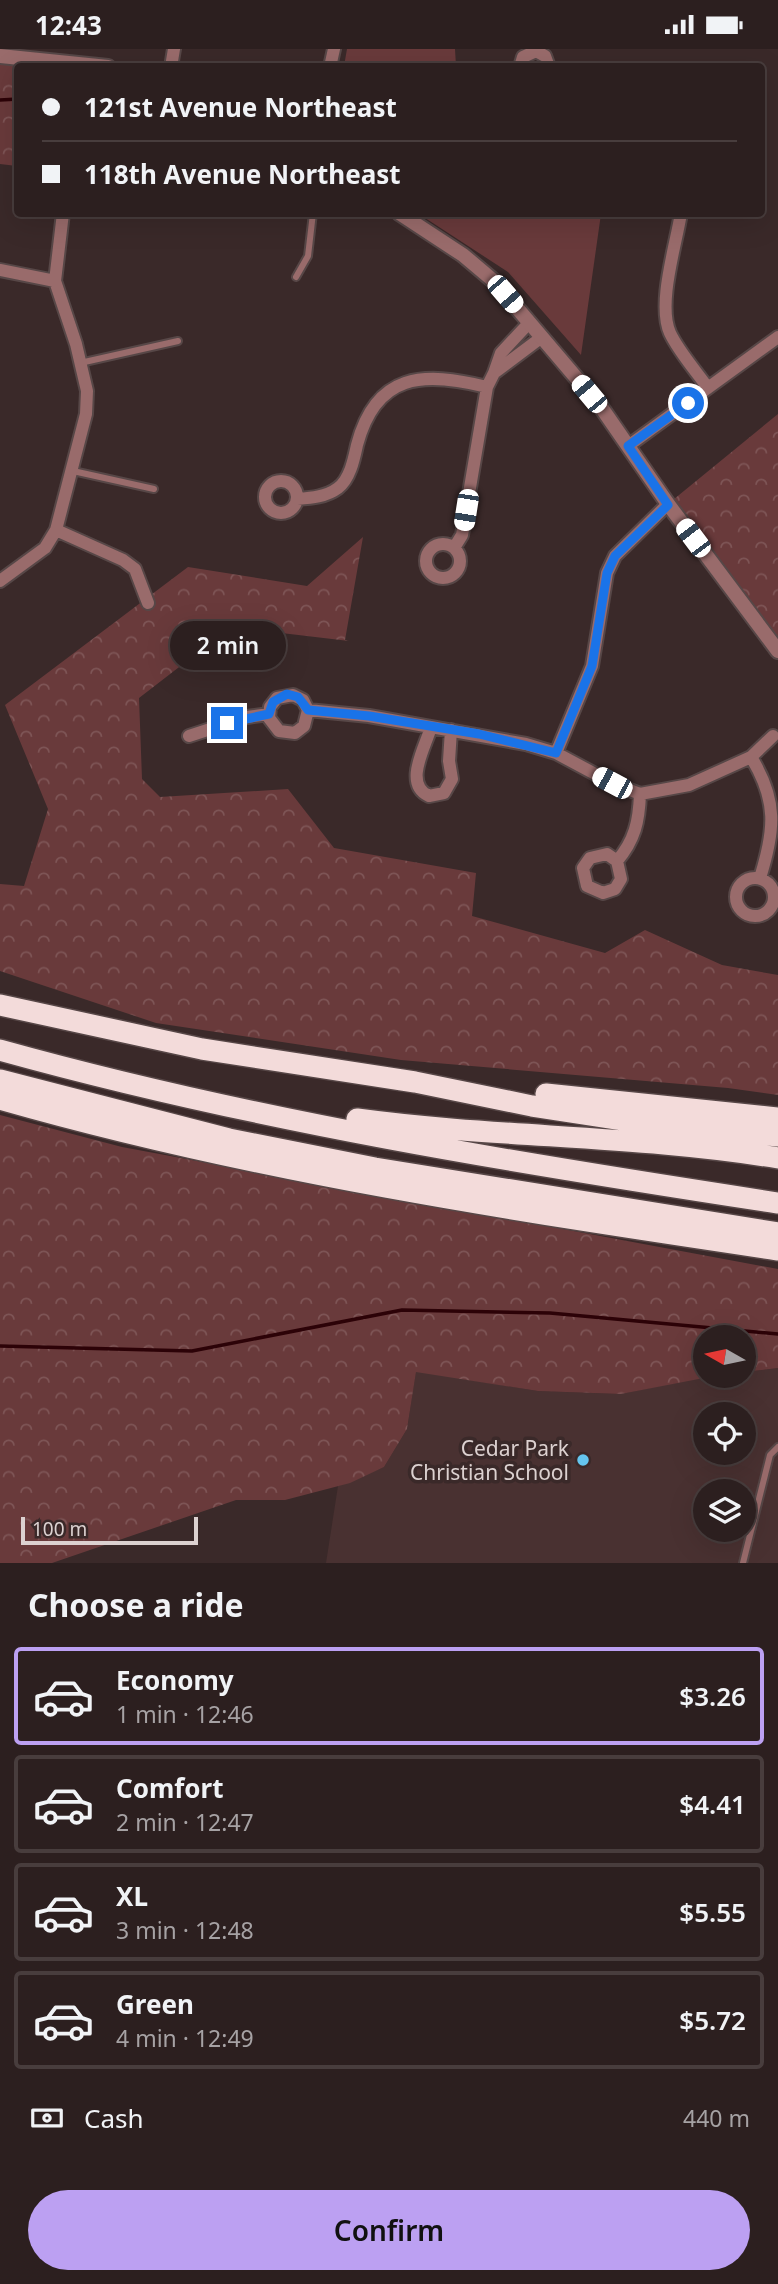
<!DOCTYPE html>
<html lang="en">
<head>
<meta charset="utf-8">
<style>
	:root { --surface:#2c1f1f; --page:#342728; --text:#f1f3f6; --muted:#a6a2a4; --line:#483d3d; --accent:#bca0f2 }
	body { margin:0; font-family:"Noto Sans",sans-serif; background:var(--page); color:var(--text); height:100vh; display:flex; flex-direction:column; font-size:26px; white-space:nowrap }
	* { box-sizing:border-box; margin:0 }
	p { font-size:23px; color:var(--muted) }
	.icon { flex:none; width:38px; height:38px; fill:none; stroke:currentColor; stroke-width:2; stroke-linecap:round; stroke-linejoin:round }
	.map { position:relative; height:1514px; overflow:hidden }
	.details { display:flex; flex-direction:column; background:var(--surface); flex:1 }
	.details>* { flex:none }
	.banner { position:absolute; left:14px; top:14px; width:751px; height:154px; border-radius:7px; box-shadow:0 7px 28px #0002,0 0 0 2px var(--line); display:grid; align-content:center; height:154px; padding:0 28px; background:var(--surface) }
	.needle { width:46px; rotate:279deg }
	.fabs { position:absolute; left:693px; top:1276px; display:grid; gap:14px }
	.fabs a { display:grid; place-items:center; width:63px; height:63px; border-radius:50%; background:var(--surface); box-shadow:0 7px 28px #0002,0 0 0 2px var(--line); font-size:35px }
	.scale { position:absolute; left:21px; bottom:18px; width:177px; box-sizing:border-box; padding-left:7px; border:4px solid #dcd1d0; border-top:0; font-size:19px; line-height:24px; white-space:nowrap; color:#dcd1d0; -webkit-text-stroke:5px #3a2929; paint-order:stroke }
	.end { position:absolute; width:32px; height:32px; margin:-16px; border:9px solid #1a73e8; background:#fff; box-shadow:0 0 0 4px #fff }
	.from { border-radius:50% }
	.bubble { position:absolute; height:49px; border-radius:24px; background:var(--surface); box-shadow:0 7px 28px #0002,0 0 0 2px var(--line); font-size:23px; font-weight:600; line-height:49px; text-align:center }
	.car { position:absolute; width:21px; height:42px; margin:-21px -10px; border-radius:9px; box-shadow:0 0 5px 2px #0007; background:linear-gradient(#fff 24%,#345 0 40%,#fff 0 76%,#345 0 86%,#fff 0) }
	.banner b { display:flex; align-items:center; gap:24px; height:66px; font-size:26px }
	.banner b+b { border-top:2px solid var(--line) }
	.banner i { width:18px; height:18px; background:var(--text) }
	ul { padding:0; list-style:none }
	li { display:flex; align-items:center; gap:21px; height:98px; margin:0 14px 10px; padding:0 14px; border:4px solid var(--line); border-radius:7px }
	li div { flex:1 }
	li b { display:block; font-size:26px }
	li em { font-style:normal; font-weight:600 }
	li.current { border-color:var(--accent) }
	li>.icon { width:63px; height:63px; stroke-width:1.5 }
	h2 { padding:0 28px; font-size:32px; line-height:84px }
	.pay { display:flex; align-items:center; gap:18px; height:77px; padding:0 28px; font-size:26px }
	.pay p { margin-inline-start:auto }
	.action { display:flex; gap:14px; margin-top:auto; padding:14px 28px }
	.action a { flex:1; height:80px; border-radius:42px; background:var(--accent); color:#111; font-size:28px; font-weight:600; line-height:80px; text-align:center }
	.status { display:flex; justify-content:space-between; align-items:center; height:49px; padding:0 35px; background:var(--surface); direction:ltr }
	.status svg { height:19px; fill:currentColor }
	.map>svg:first-child { display:block }
	.built { fill:#493131; fill-rule:evenodd }
	.green { fill:#693a3b }
	.forest { fill:url(#forest-crowns) }
	.lines { fill:none; stroke-linecap:round; stroke-linejoin:round }
	.stream { stroke:#2c0207; stroke-width:3.5 }
	.service-casing { stroke:#574747; stroke-width:10 }
	.minor-casing { stroke:#574747; stroke-width:16 }
	.tertiary-casing { stroke:#574747; stroke-width:18 }
	.motorway-casing { stroke:#574747; stroke-width:24 }
	.service { stroke:#996b6b; stroke-width:6 }
	.minor { stroke:#996b6b; stroke-width:12 }
	.tertiary { stroke:#996b6b; stroke-width:14 }
	.motorway { stroke:#f3dbda; stroke-width:21 }
	.route { stroke:#1a73e8; stroke-width:9 }
	.poi-dot { fill:#65c5ef; stroke:#3a2929; stroke-width:2.5 }
	.labels { text-anchor:middle; dominant-baseline:central; stroke-width:7; stroke-linejoin:round; paint-order:stroke }
	.poi-label { font-size:21px; fill:#dcd1d0; stroke:#3a2929; text-anchor:end }
</style>
</head>
<body>
<div class="status"><b>12:43</b><svg viewBox="0 0 49 12"><path d="M0 12V9h3v3zM5 12V6h3v6zM10 12V3h3v9zM15 12V0h3v12zM26 1h20v11H26zM47 4h2v5h-2z"/></svg></div>
<div class="map">
<svg width="778" height="1514" viewBox="0 0 778 1514">
	<defs>
		<pattern id="forest-crowns" width="20" height="18" patternUnits="userSpaceOnUse" patternTransform="scale(1.75)"><rect width="20" height="18" fill="#693a3b"/><path d="M2 6a3 3 0 1 1 6 0M12 15a3 3 0 1 1 6 0" fill="none" stroke="#7e5556"/></pattern>
	</defs>
	<rect width="100%" height="100%" fill="#3a2929"/>
	<path class="built" d="M778,1319v195h-452l12,-77 46,-19 23,-38 9,-58 122,20 83,3 76,-16 47,-3v-3zM705,1365h39v39h-39zM705,1442h39v38h-39z"/>
	<path class="green" d="M347,0h108l1,17h-112z
		M419,165h182l-20,141 -73,-83z"/>
	<path class="forest" d="M0,7l82,10 -64,1 -1,99 -17,-2z
		M778,365v238l-110,-148z
		M363,488l-18,103 4,1 -118,-14 -92,71 3,81 18,18 128,-8 46,59 142,25 -4,43 133,37 40,-23 77,35 56,10v120l-50,-7 -327,-28 -245,-37 -156,-52v-87l24,2 24,-77 -43,-104 183,-138 119,19z
		M0,1066l122,32 656,122v99l-34,4v-35h-39v38l9,1 -93,18 -83,-3 -122,-19 -9,57 -23,38 -34,16 -65,17h-49l-184,63h-52z"/>
	<g class="lines">
		<path class="stream" d="M0,51l18,-1
			M0,1297l192,5 210,-41 148,3 228,21"/>
		<g class="service-casing">
			<path id="service" d="M296,228l12,-21 5,-43
				M80,314l98,-22
				M73,422l81,18
				M743,1514l27,-108 8,-8"/>
		</g>
		<g class="minor-casing">
			<path id="minor" d="M171,18l3,-18
				M330,18l4,-18
				M520,18l3,-10 13,-6 9,5 4,11
				M681,164c-5,32 -24,91 -11,120 9,19 26,38 38,55
				M0,221l55,11
				M529,274l-28,30 -7,20 48,-36
				M628,397l150,-109
				M265 448a16 16 0 1 1 32 0a16 16 0 1 1-32 0Z
				M297,450c14,-1 29,-2 41,-11 12,-9 16,-29 19,-43 19,-72 66,-74 130,-58
				M56,481l67,30 12,9 13,34
				M426 512a17 17 0 1 1 34 0a17 17 0 1 1-34 0Z
				M454,499l8,-13 25,-148 7,-14
				M0,532l45,-33 11,-18 30,-116 1,-23 -11,-47 -21,-63 8,-68
				M308,661l-4,16 -9,7 -16,-2 -10,-13 1,-11 7,-9 16,-3 10,5 5,10 61,6 157,28 30,9 56,30 28,11 49,-9 62,-28 22,-21
				M431,678c-6,21 -28,57 -2,69l15,-3 8,-14 -3,-18 2,-31
				M189,687l58,-19 22,-3
				M556,704l36,-87 15,-93 8,-17 53,-52
				M751,708c27,44 24,73 9,121
				M617,812l4,18 -6,10 -12,4 -16,-7 -4,-18 7,-10 17,-4 10,7c18,-21 22,-40 23,-67
				M736 848a19 19 0 1 1 38 0a19 19 0 1 1-38 0Z"/>
		</g>
		<g class="tertiary-casing">
			<path id="tertiary" d="M0,7l108,11
				M399,164l64,42 32,27 106,125 67,97 110,147"/>
		</g>
		<g class="motorway-casing">
			<path id="motorway" d="M0,956l202,44 213,33 117,24 98,15 148,15
				M0,1001c255,71 516,113 778,153
				M0,1031l229,59 146,29 403,65
				M546,1045l232,24
				M0,1050c255,73 516,112 778,151
				M357,1070c140,19 281,16 421,39"/>
		</g>
		<use href="#service" class="service"/>
		<use href="#minor" class="minor"/>
		<use href="#tertiary" class="tertiary"/>
		<use href="#motorway" class="motorway"/>
	</g>
	<g class="lines">
		<path class="route" d="M227,674l42,-9 4,-12 14,-8 11,3 10,13 61,6 110,18 77,19 36,-87 15,-93 8,-17 53,-51 -40,-59 60,-43"/>
	</g>
	<circle class="poi-dot" cx="583" cy="1411" r="7"/>
	<g class="labels">
		<g class="poi-label">
			<text x="569" y="1399">Cedar Park<tspan x="569" dy="24">Christian School</tspan></text>
		</g>
	</g>
</svg>
<div class="fabs">
<a><svg class="needle" viewBox="-14 -14 28 28"><path d="M0-13l5 13h-10z" fill="#e53935"/><path d="M0 13l5-13h-10z" fill="#a6a2a4"/></svg></a>
<a><svg class="icon" aria-label="locate" viewBox="0 0 24 24"><circle cx="12" cy="12" r="6"/><path d="M12 2v4M12 18v4M2 12h4M18 12h4"/></svg></a>
<a><svg class="icon" aria-label="layers" viewBox="0 0 24 24"><path d="M12 4l9 5-9 5-9-5zM3 14l9 5 9-5"/></svg></a>
</div>
<div class="scale">100 m</div>
<i class="end from" style="left:688px;top:354px"></i>
<i class="end" style="left:227px;top:674px"></i>
<div class="bubble" style="left:170px;top:572px;width:116px">2 min</div>
<i class="car" style="left:505px;top:245px;rotate:139deg"></i>
<i class="car" style="left:589px;top:345px;rotate:320deg"></i>
<i class="car" style="left:466px;top:461px;rotate:189deg"></i>
<i class="car" style="left:693px;top:489px;rotate:323deg"></i>
<i class="car" style="left:612px;top:734px;rotate:298deg"></i>
<div class="banner">
<b><i class="from"></i>121st Avenue Northeast</b>
<b><i></i>118th Avenue Northeast</b>
</div>
</div>
<section class="details">
<h2>Choose a ride</h2>
<ul>
<li class="current"><svg class="icon" aria-label="car" viewBox="0 0 24 24"><path d="M5 17H2v-5l4-1 3-4h7l3 4 3 1v5h-3M9 17h6M6 11h13"/><circle cx="7" cy="17" r="2"/><circle cx="17" cy="17" r="2"/></svg><div><b>Economy</b><p>1 min · 12:46</p></div><em>$3.26</em></li>
<li><svg class="icon" aria-label="car" viewBox="0 0 24 24"><path d="M5 17H2v-5l4-1 3-4h7l3 4 3 1v5h-3M9 17h6M6 11h13"/><circle cx="7" cy="17" r="2"/><circle cx="17" cy="17" r="2"/></svg><div><b>Comfort</b><p>2 min · 12:47</p></div><em>$4.41</em></li>
<li><svg class="icon" aria-label="car" viewBox="0 0 24 24"><path d="M5 17H2v-5l4-1 3-4h7l3 4 3 1v5h-3M9 17h6M6 11h13"/><circle cx="7" cy="17" r="2"/><circle cx="17" cy="17" r="2"/></svg><div><b>XL</b><p>3 min · 12:48</p></div><em>$5.55</em></li>
<li><svg class="icon" aria-label="car" viewBox="0 0 24 24"><path d="M5 17H2v-5l4-1 3-4h7l3 4 3 1v5h-3M9 17h6M6 11h13"/><circle cx="7" cy="17" r="2"/><circle cx="17" cy="17" r="2"/></svg><div><b>Green</b><p>4 min · 12:49</p></div><em>$5.72</em></li>
</ul>
<div class="pay"><svg class="icon" aria-label="cash" viewBox="0 0 24 24"><path d="M3 7h18v10H3z"/><circle cx="12" cy="12" r="2"/></svg>Cash<p>440 m</p></div>
<div class="action"><a>Confirm</a></div>
</section>
</body>
</html>
